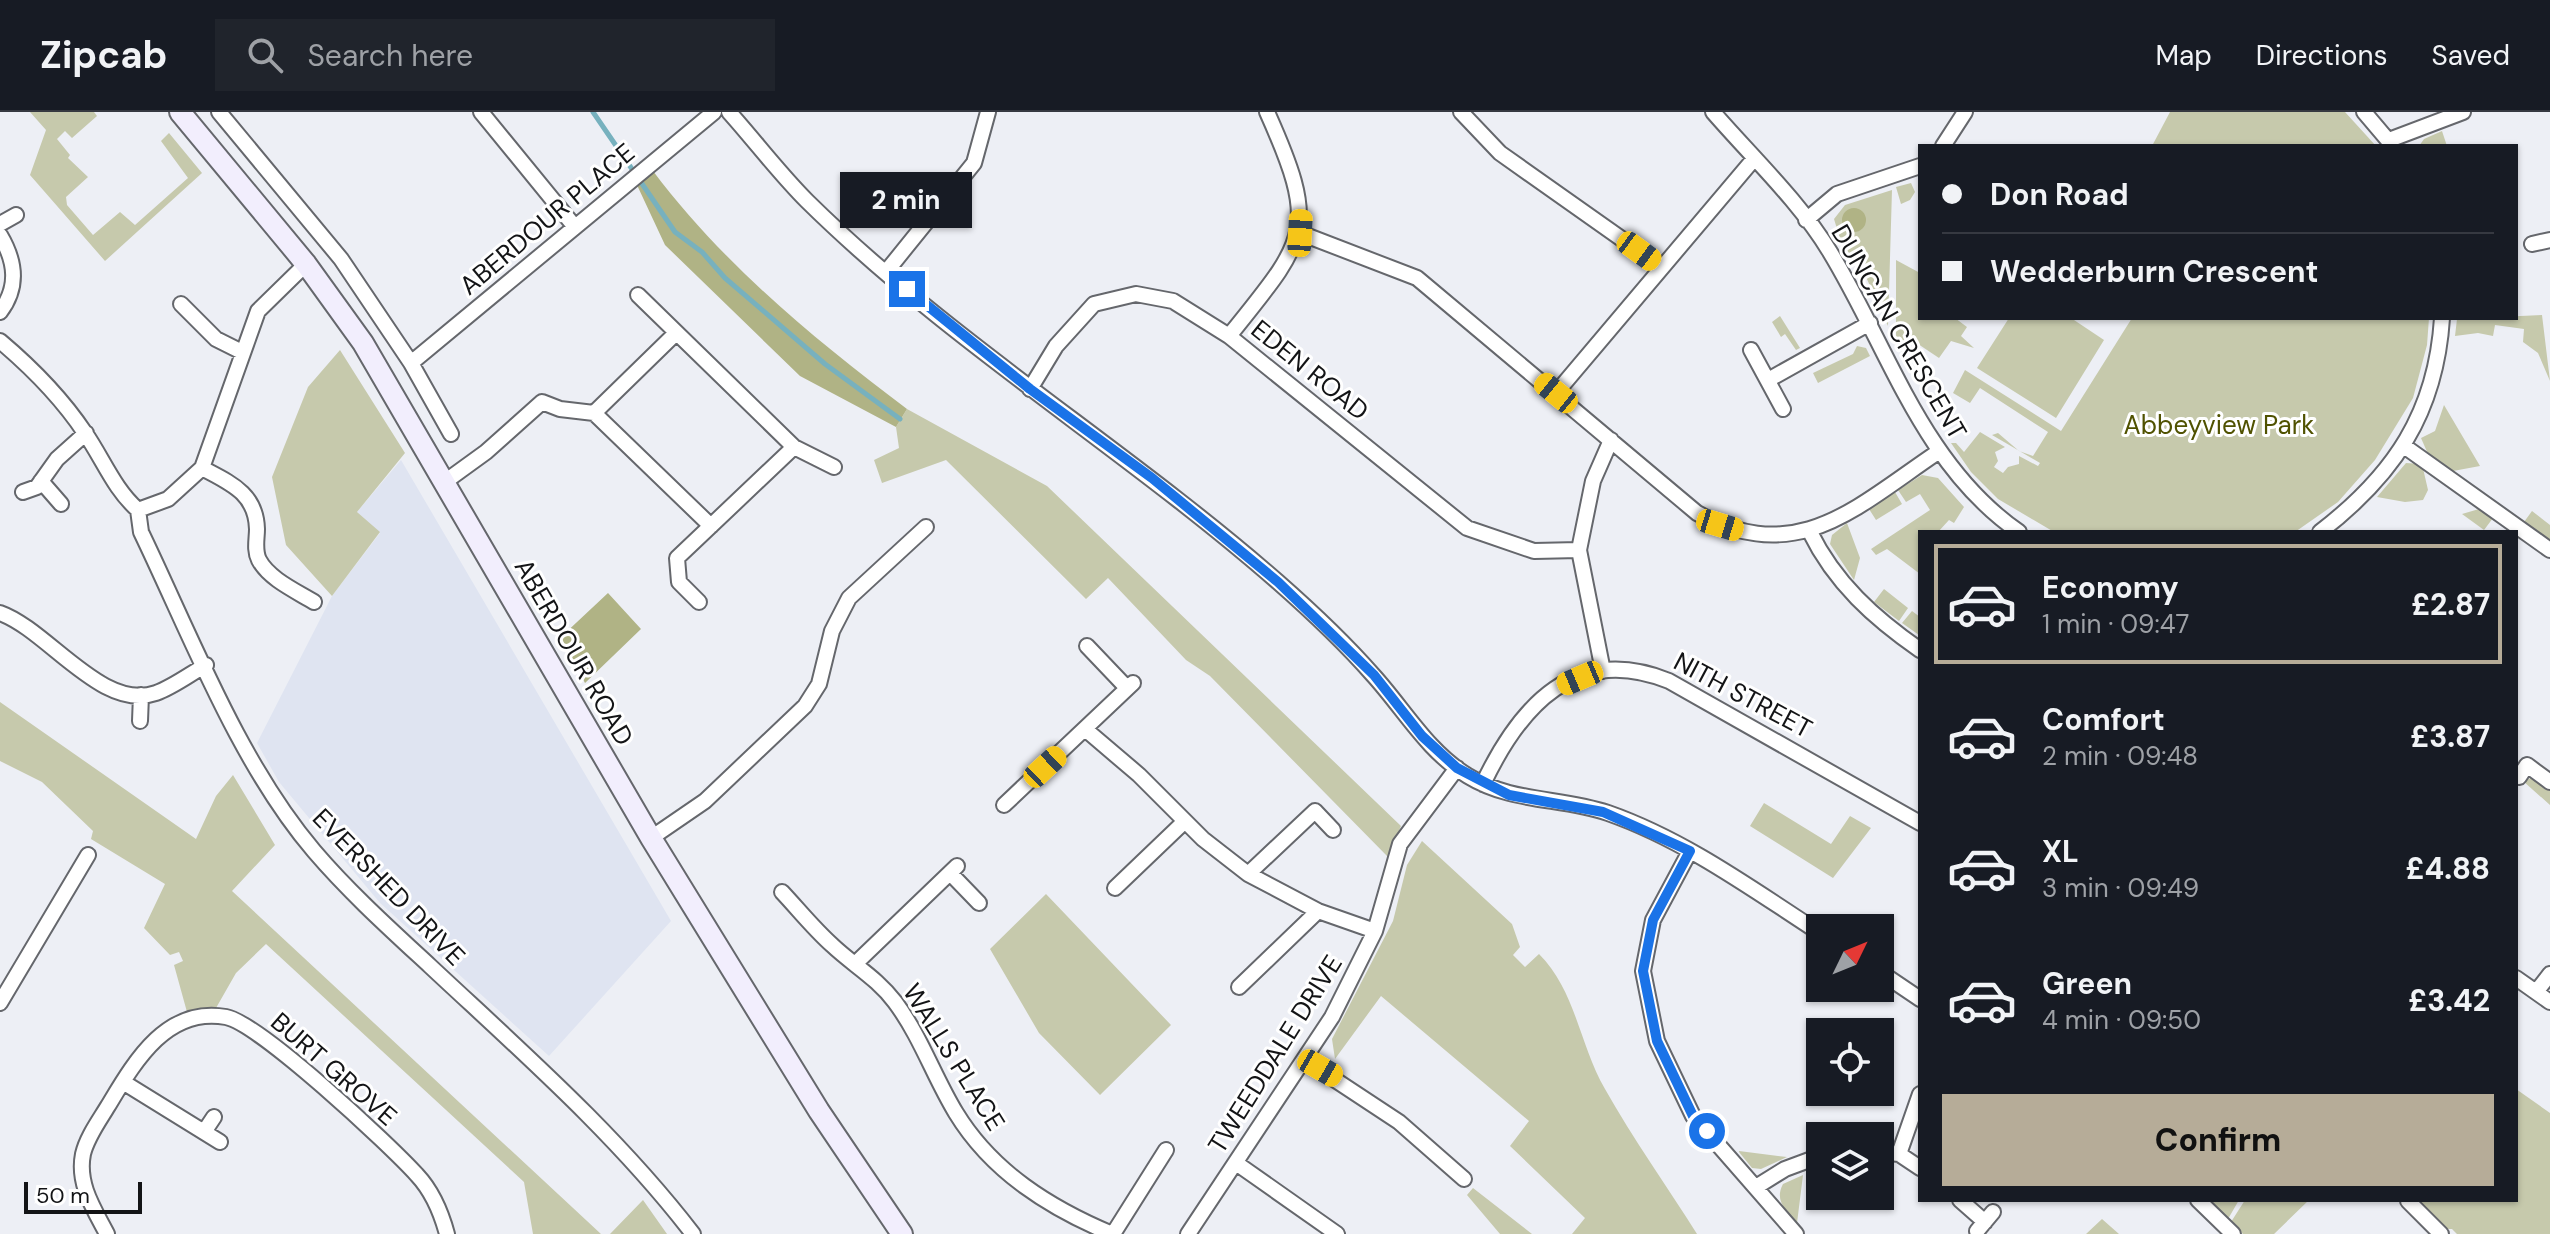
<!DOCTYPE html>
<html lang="en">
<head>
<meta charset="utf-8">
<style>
	:root { --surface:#171b24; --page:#20242c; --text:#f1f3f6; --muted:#9ea1a6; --line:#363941; --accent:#b6ac98 }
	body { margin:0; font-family:"DM Sans",sans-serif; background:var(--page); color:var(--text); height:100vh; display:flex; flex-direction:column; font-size:30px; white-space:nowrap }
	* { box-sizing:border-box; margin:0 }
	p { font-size:26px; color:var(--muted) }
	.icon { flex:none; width:44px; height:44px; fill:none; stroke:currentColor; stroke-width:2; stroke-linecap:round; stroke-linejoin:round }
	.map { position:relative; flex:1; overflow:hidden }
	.sheet { position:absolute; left:1918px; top:418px; width:600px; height:672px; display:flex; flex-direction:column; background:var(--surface); border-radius:0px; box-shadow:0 2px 6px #0004 }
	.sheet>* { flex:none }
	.guide { position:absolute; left:1918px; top:32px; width:600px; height:176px; border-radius:0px; box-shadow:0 2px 6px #0004; display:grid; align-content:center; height:176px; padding:0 24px; background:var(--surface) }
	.needle { width:52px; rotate:47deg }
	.fabs { position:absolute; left:1806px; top:802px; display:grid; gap:16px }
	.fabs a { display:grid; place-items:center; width:88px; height:88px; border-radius:0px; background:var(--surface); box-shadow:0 2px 6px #0004; font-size:40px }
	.scale { position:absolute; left:24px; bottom:20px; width:118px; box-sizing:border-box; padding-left:8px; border:4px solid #131416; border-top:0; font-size:22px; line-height:28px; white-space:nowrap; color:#131416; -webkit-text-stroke:6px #fff; paint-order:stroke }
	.end { position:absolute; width:36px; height:36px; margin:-18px; border:10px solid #1a73e8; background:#fff; box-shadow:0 0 0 4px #fff }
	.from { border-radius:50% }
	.bubble { position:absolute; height:56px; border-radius:0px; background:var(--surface); box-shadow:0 2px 6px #0004; font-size:26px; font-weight:800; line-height:56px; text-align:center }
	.car { position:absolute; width:24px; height:48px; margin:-24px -12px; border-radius:10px; box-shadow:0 0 6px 2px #0007; background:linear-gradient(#f5c518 24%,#345 0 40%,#f5c518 0 76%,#345 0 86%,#f5c518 0) }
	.guide b { display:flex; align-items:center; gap:28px; height:76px; font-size:30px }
	.guide b+b { border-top:2px solid var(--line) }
	.guide i { width:20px; height:20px; background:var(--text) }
	ul { padding:14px 0 0; list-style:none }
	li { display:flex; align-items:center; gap:24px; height:120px; margin:0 16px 12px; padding:0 8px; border:4px solid transparent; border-radius:0px }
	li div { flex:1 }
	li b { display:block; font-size:30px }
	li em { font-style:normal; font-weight:800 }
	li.current { border-color:var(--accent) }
	li>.icon { width:72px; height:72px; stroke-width:1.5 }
	.action { display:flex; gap:16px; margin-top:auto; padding:16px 24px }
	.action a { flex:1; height:92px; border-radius:0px; background:var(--accent); color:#111; font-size:32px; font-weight:800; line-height:92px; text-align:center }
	header { display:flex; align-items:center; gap:48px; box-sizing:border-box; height:112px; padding:0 40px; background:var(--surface); border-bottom:2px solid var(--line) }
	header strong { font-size:38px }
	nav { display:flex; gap:44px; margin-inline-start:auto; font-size:28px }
	.search { width:560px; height:72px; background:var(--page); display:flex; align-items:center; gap:20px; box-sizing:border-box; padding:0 28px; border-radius:0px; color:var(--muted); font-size:30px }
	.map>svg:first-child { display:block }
	.built { fill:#dfe4f1 }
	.green { fill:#c6c9ac }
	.forest { fill:#b0b385 }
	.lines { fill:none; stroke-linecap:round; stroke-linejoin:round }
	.stream { stroke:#77b1be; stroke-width:5 }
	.minor-casing { stroke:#65676c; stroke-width:18 }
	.secondary-casing { stroke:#65676c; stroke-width:24 }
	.minor { stroke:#fff; stroke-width:14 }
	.secondary { stroke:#f2eefd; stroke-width:20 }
	.route { stroke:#1a73e8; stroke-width:10 }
	.labels { text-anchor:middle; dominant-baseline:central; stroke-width:6; stroke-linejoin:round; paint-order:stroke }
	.street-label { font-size:26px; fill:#131416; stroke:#fff }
	.park-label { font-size:26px; fill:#505201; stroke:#fff }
</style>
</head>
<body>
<header>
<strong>Zipcab</strong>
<div class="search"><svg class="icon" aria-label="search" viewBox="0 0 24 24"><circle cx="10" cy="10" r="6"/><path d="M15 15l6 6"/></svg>Search here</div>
<nav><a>Map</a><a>Directions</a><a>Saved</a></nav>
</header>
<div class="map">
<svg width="2550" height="1122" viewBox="0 0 2550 1122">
	<rect width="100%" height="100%" fill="#edeff5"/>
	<path class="built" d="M401,348l270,461 -122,135 -169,-153 -101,-121 -22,-39 75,-147 48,-63 -23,-21z"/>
	<path class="green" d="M30,0h64l3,4 -25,22 -7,-7 -8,8 13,16 -2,3 20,19 -22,20 1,8 26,30 27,-23 15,13 53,-47 -27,-37 8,-8 33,40 -97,88 -75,-86 16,-45z
		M2170,0h175l31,34h-224z
		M2442,19l5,15h-28l5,-7z
		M1911,71l4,9 -5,8 -9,4 -5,-17z
		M1892,78l-4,136 -22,-49 -25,-35 -7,-23 11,-14z
		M1896,148l24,13v45h35l12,9 -6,9 13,12 -23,-7 -12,17 -27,-18h-7l4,27 -13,-26z
		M2542,203l8,66 -12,-28 -15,-11 1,-13 -29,-4 -2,11 -15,-3 -23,3 2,-17z
		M1780,204l20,32 -4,2 -11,-16 -4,3 -9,-15z
		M2009,206h62l33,22 -48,78 -79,-50z
		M2132,206h297l-2,27 -14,53 -38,62 -37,42 -43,30h-241l-56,-33 -27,-27 -20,-29h5l8,9 16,-20 25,15 -10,5 3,9 -4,6 9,6 5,-6 11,-3v-8l19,10 2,-3 -48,-28 6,-2 21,18 14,5 15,-24 -68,-44 -10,15 -17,-10 12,-23 96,61z
		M1857,234l9,2 4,8 -52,27 -5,-10 40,-19z
		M340,238l65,103 -48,59 23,20 -48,64 -46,-51 -14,-68 36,-90z
		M2444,293l36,61 -27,5 -25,-17 -7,-16 14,-7z
		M907,297l140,77 354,340 -13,31 -178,-181 -24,-16 -78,-82 -22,21 -140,-139 -64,23 -8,-23 25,-12 -3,-21z
		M2406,351l16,1 6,26 -5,10 -18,2 -28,-5z
		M1922,363l16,3 26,29 -10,16 -5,-3 -11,12h-18v42l-33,-25 -11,6 -5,-6 59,-39 -10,-16 -14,8 -8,-12z
		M1895,380l7,12 -26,16 -7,-11z
		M2479,397l14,9 -9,12 -22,-16z
		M2532,399l18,14v15l-26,-18z
		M1847,411l13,35 -6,22 -24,-36 2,-9z
		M1884,477l24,19 -9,13 -25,-19z
		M1912,499l8,6 -1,18 -17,-12z
		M0,590l196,137 20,-43 17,-21 42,70 -43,46 369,343h-68l-9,-52 -258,-238 -30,29 -20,35 -29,4 -13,-47 9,-4 -4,-9 -9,3 -26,-27 21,-44 -74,-45 2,-8 -51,-49 -42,-21z
		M2534,665l16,11v17l-27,-24z
		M1764,691l67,41 19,-28 21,12 -38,50 -83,-52z
		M1422,729l90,83 8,23 -7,8 12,12 14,-13c37,37 40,90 66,135 28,50 62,97 92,145h-125l13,-16 -75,-72 19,-25 -148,-125 -46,63 -3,-20 61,-118 14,-56z
		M1046,782l125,131 -71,70 -61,-62 -49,-84z
		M2516,977l34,24v121h-93l-5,-5h-8l-29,-29h101z
		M1739,1040v-1l48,6 -26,12 -9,-1z
		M1803,1063l-6,48c-11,-13 -23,-22 -14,-39z
		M1473,1076l59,46h-32l-33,-39z
		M643,1088l24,34h-57z
		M2208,1088h31l-11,19z
		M2245,1088h64l-35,34h-31l-12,-12z
		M2102,1107l17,15h-33z"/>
	<path class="forest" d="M653,59c70,93 161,168 254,238l-11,18 -96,-51 -135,-131 -28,-60z
		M1842 108a12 12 0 1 1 24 0a12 12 0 1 1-24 0Z
		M608,481l33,36 -56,54 -24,-46z"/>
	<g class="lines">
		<path class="stream" d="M593,0l82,120 27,20 23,26 100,86 75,55"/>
		<g class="minor-casing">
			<path id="minor" d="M219,0l122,147 70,104 40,71
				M481,0l94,115
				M729,0c26,29 50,61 78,89 144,142 319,248 471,381 33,29 66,60 95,93 31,34 54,76 95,101 44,27 93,21 140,37 77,27 144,76 212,120
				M1461,0l39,41 160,113
				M1713,0c39,45 86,89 117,140 59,97 92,213 189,280
				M2364,0l28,33
				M2389,28l74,-28
				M1943,34l22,-34
				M1806,108l31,-26 83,-28
				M0,112l16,-9
				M1300,121l117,45 280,235c101,55 159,-6 241,-61
				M0,123c16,27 19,52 0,77
				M2532,132l18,-4
				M886,160l88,-109 14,-51
				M638,183l156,152
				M181,192l35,35 26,13
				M1229,224c78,-97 91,-106 38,-224
				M0,229c32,27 61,56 85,92 18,26 29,56 53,77l3,22c50,104 98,231 173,319 35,41 76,78 116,115 92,86 186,168 263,268
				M1751,238l32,59
				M411,251l303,-251
				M1768,268l102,-57
				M1030,277l26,-43 38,-42 42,-10 37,7 56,35 238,192 67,23 45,-1
				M1556,281l197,-233
				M594,301l81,-79
				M2404,334l146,104
				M202,356c28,15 54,25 55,61 0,10 -3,21 2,31 10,19 37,31 55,42
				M41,369l20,23
				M446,369l40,-29 56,-50 18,7 34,4 117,113
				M23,380l14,-5 20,-28 29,-26
				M138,398l30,-11 34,-31 56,-157 48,-47
				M1810,420c25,51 64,86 110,118
				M2320,420c74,-57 116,-119 122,-214
				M699,490l-20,-20 -2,-24 117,-111 40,20
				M0,501c48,17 102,99 156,80 17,-6 34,-19 50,-28
				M1087,534l40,42
				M1603,559l-24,-121 14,-69 18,-41
				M140,609l1,-26
				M1085,617l54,46 64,64 45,35 70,37 57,20
				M2519,665l8,-12 23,17
				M1483,672c37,-78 92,-141 186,-103l251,142
				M1004,693l129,-122
				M651,726l54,-37 100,-95 14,-22 13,-53 17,-33 77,-71
				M1690,739l-37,69 -10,51 14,70 36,75 103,118
				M950,761l29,30
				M1248,762l67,-63 18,19
				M1115,776l69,-66
				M782,780c16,17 32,37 50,53 21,20 45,33 63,57 26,35 39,75 61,111 36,59 94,95 156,121
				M856,851l101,-97
				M1880,860l40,27
				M2516,866l34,24
				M1239,875l79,-76
				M2536,880l14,-18
				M0,891l88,-148
				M1305,948l94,62 65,57
				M123,970l97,60
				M204,1020l10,-15
				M1880,1040l19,2 21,14
				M1899,1042l21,-60
				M1236,1051l101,71
				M1756,1075l29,-18 35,-13
				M1960,1088l25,22
				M2198,1088l35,34
				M2408,1089l33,33
				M1977,1119l16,-19
				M107,1122c-13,-25 -30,-50 -24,-80 4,-17 16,-33 25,-48 26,-43 58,-100 118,-89 33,6 164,128 191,158 16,17 24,37 30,59
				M1113,1122l53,-84
				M1188,1122l144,-217 43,-86 25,-87 57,-76"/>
		</g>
		<g class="secondary-casing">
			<path id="secondary" d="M180,0l126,152 57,79 288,495 168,273 83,123"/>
		</g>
		<use href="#minor" class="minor"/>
		<use href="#secondary" class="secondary"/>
	</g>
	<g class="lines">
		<path class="route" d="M907,177l123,100 122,89 126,104 96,93 48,61 35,32 52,27 94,17 87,39 -37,69 -10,51 14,70 36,75 14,15"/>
	</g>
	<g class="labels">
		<g class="street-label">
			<text transform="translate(547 107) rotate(-40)">ABERDOUR PLACE</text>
			<text transform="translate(1899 220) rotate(60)">DUNCAN CRESCENT</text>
			<text transform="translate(1310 258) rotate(39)">EDEN ROAD</text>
			<text transform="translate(574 540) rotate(60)">ABERDOUR ROAD</text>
			<text transform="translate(1743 583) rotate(28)">NITH STREET</text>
			<text transform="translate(389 775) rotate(46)">EVERSHED DRIVE</text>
			<text transform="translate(1275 942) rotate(-58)">TWEEDDALE DRIVE</text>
			<text transform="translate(954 945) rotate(58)">WALLS PLACE</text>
			<text transform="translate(334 957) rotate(41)">BURT GROVE</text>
		</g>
		<g class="park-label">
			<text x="2219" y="313">Abbeyview Park</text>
		</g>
	</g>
</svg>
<div class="fabs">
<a><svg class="needle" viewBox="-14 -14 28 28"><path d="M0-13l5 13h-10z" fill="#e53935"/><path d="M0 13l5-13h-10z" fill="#9ea1a6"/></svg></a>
<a><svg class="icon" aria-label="locate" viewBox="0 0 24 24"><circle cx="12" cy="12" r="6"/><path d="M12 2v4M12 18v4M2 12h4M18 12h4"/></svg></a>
<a><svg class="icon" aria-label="layers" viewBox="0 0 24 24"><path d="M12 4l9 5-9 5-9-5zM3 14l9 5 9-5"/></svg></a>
</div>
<div class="scale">50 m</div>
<i class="end from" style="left:1707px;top:1019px"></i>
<i class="end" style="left:907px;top:177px"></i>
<div class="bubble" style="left:840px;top:60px;width:132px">2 min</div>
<i class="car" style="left:1300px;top:121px;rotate:3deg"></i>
<i class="car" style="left:1639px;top:139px;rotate:126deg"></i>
<i class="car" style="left:1556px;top:281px;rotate:309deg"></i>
<i class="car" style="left:1720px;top:413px;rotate:107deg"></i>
<i class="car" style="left:1580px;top:566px;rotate:247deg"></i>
<i class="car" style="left:1045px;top:655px;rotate:47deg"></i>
<i class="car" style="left:1320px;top:956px;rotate:120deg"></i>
<div class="guide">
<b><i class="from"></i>Don Road</b>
<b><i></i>Wedderburn Crescent</b>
</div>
<section class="sheet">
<ul>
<li class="current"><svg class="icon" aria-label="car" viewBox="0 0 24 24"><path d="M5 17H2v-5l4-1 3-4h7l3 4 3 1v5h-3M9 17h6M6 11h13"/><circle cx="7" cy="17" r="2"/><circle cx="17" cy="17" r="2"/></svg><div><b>Economy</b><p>1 min · 09:47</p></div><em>£2.87</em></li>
<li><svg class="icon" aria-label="car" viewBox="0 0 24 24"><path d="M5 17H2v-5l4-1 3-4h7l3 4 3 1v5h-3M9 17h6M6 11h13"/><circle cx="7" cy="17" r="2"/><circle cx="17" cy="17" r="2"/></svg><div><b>Comfort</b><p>2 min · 09:48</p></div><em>£3.87</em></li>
<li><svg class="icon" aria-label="car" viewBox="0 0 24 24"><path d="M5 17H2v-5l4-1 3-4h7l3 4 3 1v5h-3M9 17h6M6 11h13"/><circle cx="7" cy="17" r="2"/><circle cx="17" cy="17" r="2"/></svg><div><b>XL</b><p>3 min · 09:49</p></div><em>£4.88</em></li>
<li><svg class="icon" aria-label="car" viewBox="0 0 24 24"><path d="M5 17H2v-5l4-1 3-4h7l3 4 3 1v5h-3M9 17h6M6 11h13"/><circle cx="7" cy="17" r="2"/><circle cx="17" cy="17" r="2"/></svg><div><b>Green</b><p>4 min · 09:50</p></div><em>£3.42</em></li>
</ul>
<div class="action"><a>Confirm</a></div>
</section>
</div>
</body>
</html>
